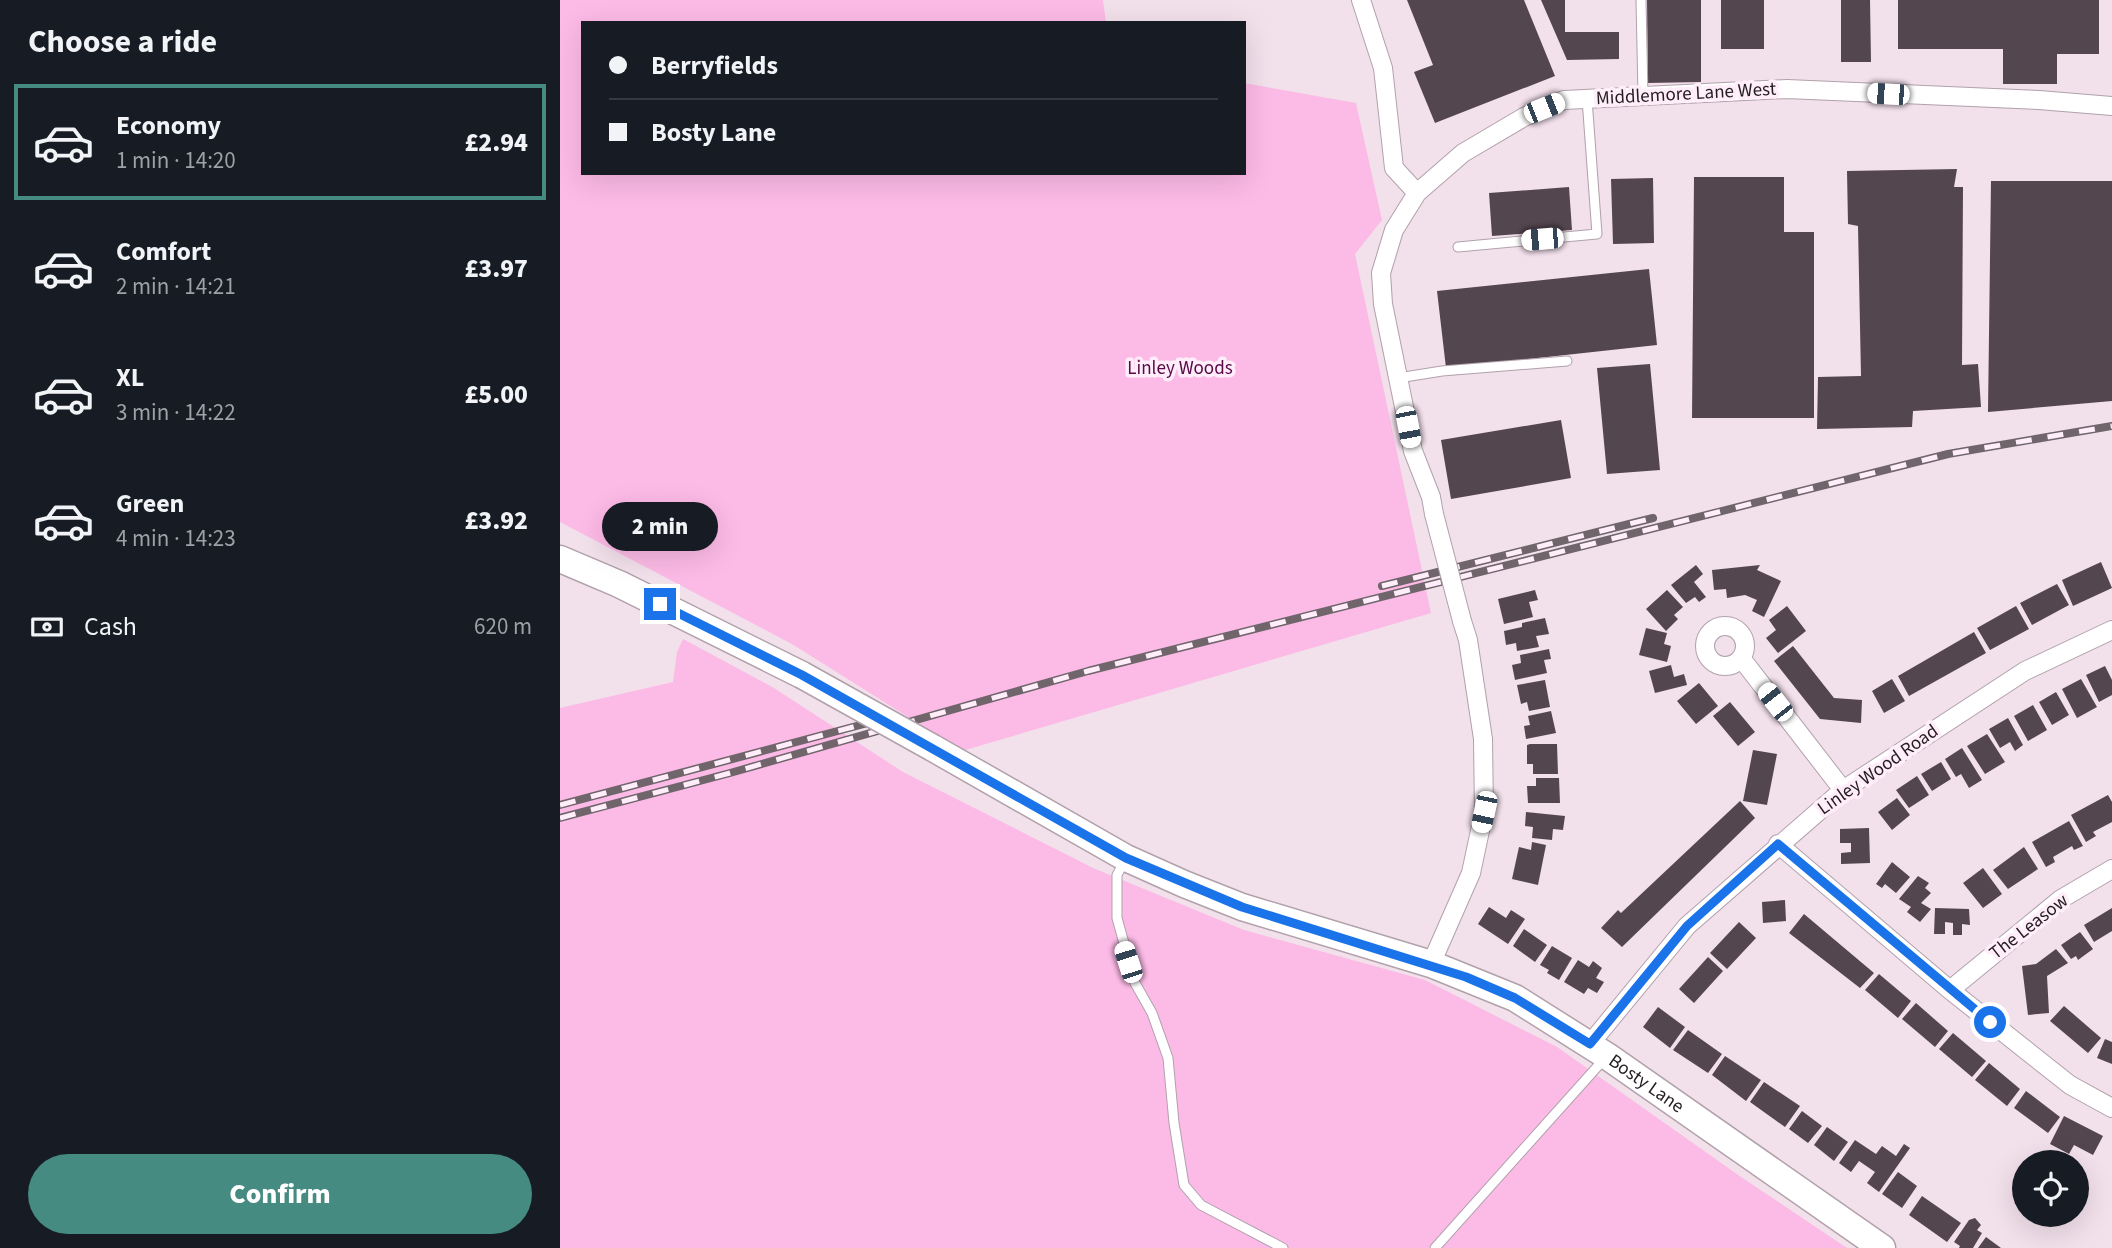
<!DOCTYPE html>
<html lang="en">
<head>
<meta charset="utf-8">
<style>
	:root { --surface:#171b24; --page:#242831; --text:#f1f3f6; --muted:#9ea1a6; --line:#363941; --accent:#458b81 }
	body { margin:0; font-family:"Source Sans 3",sans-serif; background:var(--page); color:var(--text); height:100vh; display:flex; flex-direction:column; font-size:26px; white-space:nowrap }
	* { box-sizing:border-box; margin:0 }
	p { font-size:23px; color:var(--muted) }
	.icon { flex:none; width:38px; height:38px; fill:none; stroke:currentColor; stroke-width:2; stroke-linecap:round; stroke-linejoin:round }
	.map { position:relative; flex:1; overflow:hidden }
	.drawer { display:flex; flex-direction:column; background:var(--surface); width:560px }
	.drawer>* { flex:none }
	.banner { position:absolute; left:21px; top:21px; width:665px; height:154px; border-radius:0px; box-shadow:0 7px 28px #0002; display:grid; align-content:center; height:154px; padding:0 28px; background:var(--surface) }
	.controls { position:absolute; left:1452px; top:1150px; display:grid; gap:14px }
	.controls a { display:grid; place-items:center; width:77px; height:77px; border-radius:50%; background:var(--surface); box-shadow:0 7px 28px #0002; font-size:35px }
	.end { position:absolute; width:32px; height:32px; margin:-16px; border:9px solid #1a73e8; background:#fff; box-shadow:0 0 0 4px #fff }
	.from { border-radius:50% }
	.bubble { position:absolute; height:49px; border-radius:24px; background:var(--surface); box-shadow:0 7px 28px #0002; font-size:23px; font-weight:800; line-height:49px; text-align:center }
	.car { position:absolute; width:21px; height:42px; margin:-21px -10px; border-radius:9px; box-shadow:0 0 5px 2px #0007; background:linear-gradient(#fff 24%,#345 0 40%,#fff 0 76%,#345 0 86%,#fff 0) }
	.banner b { display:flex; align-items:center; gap:24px; height:66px; font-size:26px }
	.banner b+b { border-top:2px solid var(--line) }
	.banner i { width:18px; height:18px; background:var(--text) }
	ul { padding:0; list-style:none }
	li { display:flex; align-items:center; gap:21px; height:116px; margin:0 14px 10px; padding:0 14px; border:4px solid transparent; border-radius:0px }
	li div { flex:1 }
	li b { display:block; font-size:26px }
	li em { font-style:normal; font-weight:800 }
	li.active { border-color:var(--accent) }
	li>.icon { width:63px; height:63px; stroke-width:1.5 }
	h2 { padding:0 28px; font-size:32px; line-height:84px }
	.pay { display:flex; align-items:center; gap:18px; height:77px; padding:0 28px; font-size:26px }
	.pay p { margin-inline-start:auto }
	.primary-button { display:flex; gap:14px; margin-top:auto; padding:14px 28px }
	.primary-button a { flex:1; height:80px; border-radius:42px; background:var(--accent); color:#fff; font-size:28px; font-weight:800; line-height:80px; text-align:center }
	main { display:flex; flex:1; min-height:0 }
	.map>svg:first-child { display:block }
	.green { fill:#fcbae6 }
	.building { fill:#54464f }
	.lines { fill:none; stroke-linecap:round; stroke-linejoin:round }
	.service-casing { stroke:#b1a1ab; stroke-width:11 }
	.minor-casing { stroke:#b1a1ab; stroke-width:20 }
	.secondary-casing { stroke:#b1a1ab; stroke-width:29 }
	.service { stroke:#fff; stroke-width:9 }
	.minor { stroke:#fff; stroke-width:18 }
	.secondary { stroke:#fff; stroke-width:26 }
	.rail-casing { stroke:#6f656b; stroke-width:8 }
	.rail { stroke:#ffeef9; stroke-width:5; stroke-dasharray:16; stroke-linecap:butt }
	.minor-bridge-casing { stroke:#b1a1ab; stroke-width:20; stroke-linecap:butt }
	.secondary-bridge-casing { stroke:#b1a1ab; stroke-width:29; stroke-linecap:butt }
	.minor-bridge { stroke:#fff; stroke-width:18 }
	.secondary-bridge { stroke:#fff; stroke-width:26 }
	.route { stroke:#1a73e8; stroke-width:9 }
	.labels { text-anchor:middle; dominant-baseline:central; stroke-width:7; stroke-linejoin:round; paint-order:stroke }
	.street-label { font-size:19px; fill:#231d20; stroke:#ffeef9 }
	.park-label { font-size:19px; fill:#580947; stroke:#ffeef9 }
</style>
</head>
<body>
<main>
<section class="drawer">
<h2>Choose a ride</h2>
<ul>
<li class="active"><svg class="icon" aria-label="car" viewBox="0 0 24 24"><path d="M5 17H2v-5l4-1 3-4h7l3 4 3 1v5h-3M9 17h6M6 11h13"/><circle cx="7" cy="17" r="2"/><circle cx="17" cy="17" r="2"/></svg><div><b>Economy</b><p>1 min · 14:20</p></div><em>£2.94</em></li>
<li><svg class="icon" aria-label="car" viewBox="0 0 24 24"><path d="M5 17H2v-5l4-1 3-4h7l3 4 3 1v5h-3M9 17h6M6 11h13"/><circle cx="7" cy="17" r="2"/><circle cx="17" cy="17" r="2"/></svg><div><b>Comfort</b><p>2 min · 14:21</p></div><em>£3.97</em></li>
<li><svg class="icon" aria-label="car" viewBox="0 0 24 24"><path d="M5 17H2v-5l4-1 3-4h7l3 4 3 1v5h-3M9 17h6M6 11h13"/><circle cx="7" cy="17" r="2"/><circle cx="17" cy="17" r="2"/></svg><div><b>XL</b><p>3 min · 14:22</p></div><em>£5.00</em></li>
<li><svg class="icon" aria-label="car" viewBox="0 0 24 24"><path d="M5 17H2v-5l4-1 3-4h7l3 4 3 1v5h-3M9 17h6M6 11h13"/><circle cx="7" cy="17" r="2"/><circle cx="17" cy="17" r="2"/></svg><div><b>Green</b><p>4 min · 14:23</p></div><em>£3.92</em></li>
</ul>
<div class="pay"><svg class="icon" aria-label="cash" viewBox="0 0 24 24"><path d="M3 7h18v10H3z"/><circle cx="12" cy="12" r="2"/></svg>Cash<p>620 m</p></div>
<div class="primary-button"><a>Confirm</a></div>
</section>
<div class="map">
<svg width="1552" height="1248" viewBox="0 0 1552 1248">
	<rect width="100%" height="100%" fill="#f2e0eb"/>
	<path class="green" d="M0,0h543l3,23h-523v150h661v-90l112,20 26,117 -27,34 76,359 -469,138 -170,-107 -232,-122z
		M123,639l91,49 129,84 190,96 151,62 181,50 132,67 184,130 106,71h-1287v-540l113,-26 4,-30z"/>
	<path class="building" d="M847,0h117l31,76 -120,47 -21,-51 19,-7z
		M981,0h24v32h54v27l-52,1z
		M1087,0h54v82l-53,1z
		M1161,0h43v49h-43z
		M1281,0h29l1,62h-30z
		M1338,0h201v54h-42v30h-54v-35h-105z
		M1397,169l-3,18h9l-1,178 16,-1 3,43 -68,4 -1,16 -95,2 1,-52 43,-1 -3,-150 -10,-2 -1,-53z
		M1134,177h90v55h30v186h-122z
		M1093,178l1,65 -41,1 -2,-65z
		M1431,181h121v220l-124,11z
		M1009,187l3,43 -80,6 -3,-43z
		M1089,269l8,76 -211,23 -9,-77z
		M1090,364l10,106 -53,4 -10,-106z
		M1001,420l10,58 -120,21 -10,-59z
		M1541,562l11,26 -39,18 -11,-26z
		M1136,565l7,9 -9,8 12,15 -7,5 -4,-5 -9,6 -15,-18z
		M1200,565l-3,5 24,11 -17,36 -12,-6 5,-11 -12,-5 -18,3 -1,-9 -12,1 -2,-20z
		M1497,584l12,21 -37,20 -12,-22z
		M975,590l3,10 -9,2 4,15 -29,7 -6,-25z
		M1107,590l16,17 -9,8 4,4 -12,12 -20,-22z
		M1227,606l19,25 -28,22 -12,-15 10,-8 -7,-10z
		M1456,606l13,23 -39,21 -13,-22z
		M985,618l4,16 -13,2 3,11 -22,4 -1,-8 -10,2 -2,-14 18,-4v-4z
		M1086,628l21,5 -3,11 7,2 -4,16 -28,-7z
		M1414,632l12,21 -77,43 -11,-20z
		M1233,646l41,52 28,2 -1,23 -41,-4 -46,-58z
		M989,649l2,10 -7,1 3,13 -32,7 -3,-15 9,-2 -1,-8z
		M1111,665l3,12 10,-3 3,11 -32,8 -6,-22z
		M1545,666l7,14v15l-13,7 -13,-27z
		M1332,679l13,22 -21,12 -12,-22z
		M1521,679l16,28 -20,11 -15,-29z
		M985,680l5,27 -21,4 -2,-9 -6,2 -4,-19z
		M1139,683l19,23 -22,18 -19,-23z
		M1496,692l13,23 -17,10 -13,-23z
		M1170,702l25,30 -17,14 -25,-30z
		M1473,705l14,25 -19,11 -14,-25z
		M991,711l5,22 -30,6 -2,-13 6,-1 -2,-9z
		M1448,718l15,27 -8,6 -5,-9 -10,6 -11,-19z
		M1427,734l18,28 -20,12 -18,-28z
		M970,744h27l1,30h-25v-10h-6v-19z
		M1402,748l20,32 -13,8 -8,-14 -5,3 -11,-18z
		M1193,750l24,4 -10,51 -24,-4z
		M1381,762l10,17 -19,12 -11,-17z
		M1357,776l12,19 -20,13 -13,-18z
		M976,778h23l1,25h-32l-1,-17h9z
		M1548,795l4,7v20l-19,10 3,4 -10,6 -15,-27z
		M1337,798l13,17 -18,15 -14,-18z
		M1180,801l15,17 -133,129 -21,-19 17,-18 3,3z
		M966,812l39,4 -2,14 -10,-1 -1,11 -20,-2 1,-11 -8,-1z
		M1509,821l14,25 -9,4 -2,-4 -19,11 2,5 -9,5 -14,-25z
		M1309,828l1,35 -29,1v-11l10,-1v-9h-11v-14z
		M972,842l14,3 -8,40 -26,-6 7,-32 12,3z
		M1464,847l14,22 -30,20 -15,-19z
		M1332,862l18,15 -14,16 -11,-9 -3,4 -6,-4z
		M1423,868l19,26 -19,14 -20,-25z
		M1358,876l11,7 -4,5 6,5 -10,10 10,6 -11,13 -13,-10 4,-5 -12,-8z
		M1225,900l1,21 -23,2 -1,-21z
		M929,907l17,11 5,-8 14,9 -17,25 -30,-20z
		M1375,908l34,1 1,16 -8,-1v11h-9v-12l-8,-1v12h-11z
		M1552,908v23l-18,11 -10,-17z
		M1244,914l70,59 -14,15 -71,-55z
		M1179,922l17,16 -29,31 -17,-16z
		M964,929l23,16 -12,17 -22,-16z
		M1520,932l13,17 -15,11 -2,-4 -5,3 -10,-14z
		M992,946l20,12 -13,22 -12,-7 2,-3 -9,-5z
		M1496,949l12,14 -21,13 2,37 -21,2 -6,-49 14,-2z
		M1148,957l15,14 -29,32 -15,-14z
		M1018,960l11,7 4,-6 9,7 -6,10 8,4 -7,11 -9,-5 -4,6 -20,-12z
		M1319,974l32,27 -13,17 -33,-28z
		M1356,1003l32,28 -13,16 -33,-28z
		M1504,1006l37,32 -13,15 -38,-32z
		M1098,1007l27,20 -15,21 -27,-21z
		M1128,1030l34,24 -14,19 -35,-23z
		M1393,1033l33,28 -14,16 -33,-28z
		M1545,1039l7,3v22l-15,-6z
		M1165,1056l36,24 -15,21 -34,-26z
		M1429,1063l31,26 -13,17 -32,-26z
		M1204,1082l36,24 -15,21 -35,-25z
		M1466,1091l34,26 -12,16 -34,-25z
		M1242,1111l20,15 -14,17 -19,-14z
		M1504,1116l39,20 -10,19 -19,-10 -5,9 -19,-10z
		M1267,1127l21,15 -14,19 -20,-16z
		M1295,1140l21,14 6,-8 14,10 8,-12 6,4 -31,44 -12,-9 8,-11 -16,-11 -8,11 -12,-9z
		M1338,1172l19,14 -15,22 -20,-14z
		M1362,1196l39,27 -14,19 -38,-27z
		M1415,1218l6,7 -4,5 5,3 -9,15h-14l1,-2 -6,-4 15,-22z
		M1426,1237l15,11h-23z"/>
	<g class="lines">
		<g class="service-casing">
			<path id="service" d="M1081,0l2,96
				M898,247l139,-13 -10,-135
				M838,378l44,-7 125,-10
				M565,860l-8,15v43l18,65 17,30 16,45 6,65 10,62 17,20 82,43
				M875,1248l171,-191"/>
		</g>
		<g class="minor-casing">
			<path id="minor" d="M801,0l22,68 11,100 23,25
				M874,514l-3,-17 -18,-46 -30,-147 -2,-31 13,-43 23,-37 46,-40 61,-36 40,-17 223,-11 252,11 73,6
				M1145 646a20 20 0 1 1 40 0a20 20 0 1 1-40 0Z
				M1181,658l102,132
				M1218,844l172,146 120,95 42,23
				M871,964l40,-91 13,-61 -1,-73 -15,-99 -6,-19
				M1390,990l111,-91 51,-30
				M1030,1044l97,-118 156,-136 182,-119 87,-41"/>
		</g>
		<g class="secondary-casing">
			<g id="secondary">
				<path d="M0,559l59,25 183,91"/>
				<path id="s1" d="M373,748l193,110 58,26 58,23 189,57 84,34 92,58 275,192"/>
			</g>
		</g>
		<use href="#service" class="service"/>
		<use href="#minor" class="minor"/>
		<use href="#secondary" class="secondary"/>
		<g class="rail-casing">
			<path id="rail" d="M822,586l271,-68
				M0,805l304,-81
				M0,818l170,-45 358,-102 860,-217 164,-28"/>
		</g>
		<use href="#rail" class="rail"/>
		<g class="minor-bridge-casing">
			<path id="minor-bridge" d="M874,514l28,107"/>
		</g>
		<g class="secondary-bridge-casing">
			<path id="secondary-bridge" d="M242,675l131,73"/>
		</g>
		<use href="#minor-bridge" class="minor-bridge"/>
		<use href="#secondary-bridge" class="secondary-bridge"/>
	</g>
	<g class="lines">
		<path class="route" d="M100,604l142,71 324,183 116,49 224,70 49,21 75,46 97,-118 91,-82 212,178"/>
	</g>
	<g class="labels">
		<g class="street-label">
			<text transform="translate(1126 94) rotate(-3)">Middlemore Lane West</text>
			<text transform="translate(1318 770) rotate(-35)">Linley Wood Road</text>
			<text transform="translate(1469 927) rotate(-38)">The Leasow</text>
			<text stroke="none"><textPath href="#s1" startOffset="793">Bosty Lane</textPath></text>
		</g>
		<g class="park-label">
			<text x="620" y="368">Linley Woods</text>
		</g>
	</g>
</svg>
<div class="controls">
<a><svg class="icon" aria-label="locate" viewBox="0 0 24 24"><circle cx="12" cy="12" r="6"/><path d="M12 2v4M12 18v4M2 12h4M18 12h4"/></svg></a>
</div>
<i class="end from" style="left:1430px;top:1022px"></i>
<i class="end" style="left:100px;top:604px"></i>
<div class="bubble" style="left:42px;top:502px;width:116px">2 min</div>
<i class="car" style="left:1328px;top:94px;rotate:273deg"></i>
<i class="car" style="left:984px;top:108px;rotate:68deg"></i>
<i class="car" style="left:982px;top:239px;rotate:265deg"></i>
<i class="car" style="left:848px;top:427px;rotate:169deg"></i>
<i class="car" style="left:1215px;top:702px;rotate:322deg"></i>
<i class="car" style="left:924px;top:812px;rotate:192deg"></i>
<i class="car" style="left:568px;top:962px;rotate:342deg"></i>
<div class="banner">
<b><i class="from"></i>Berryfields</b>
<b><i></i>Bosty Lane</b>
</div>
</div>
</main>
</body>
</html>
